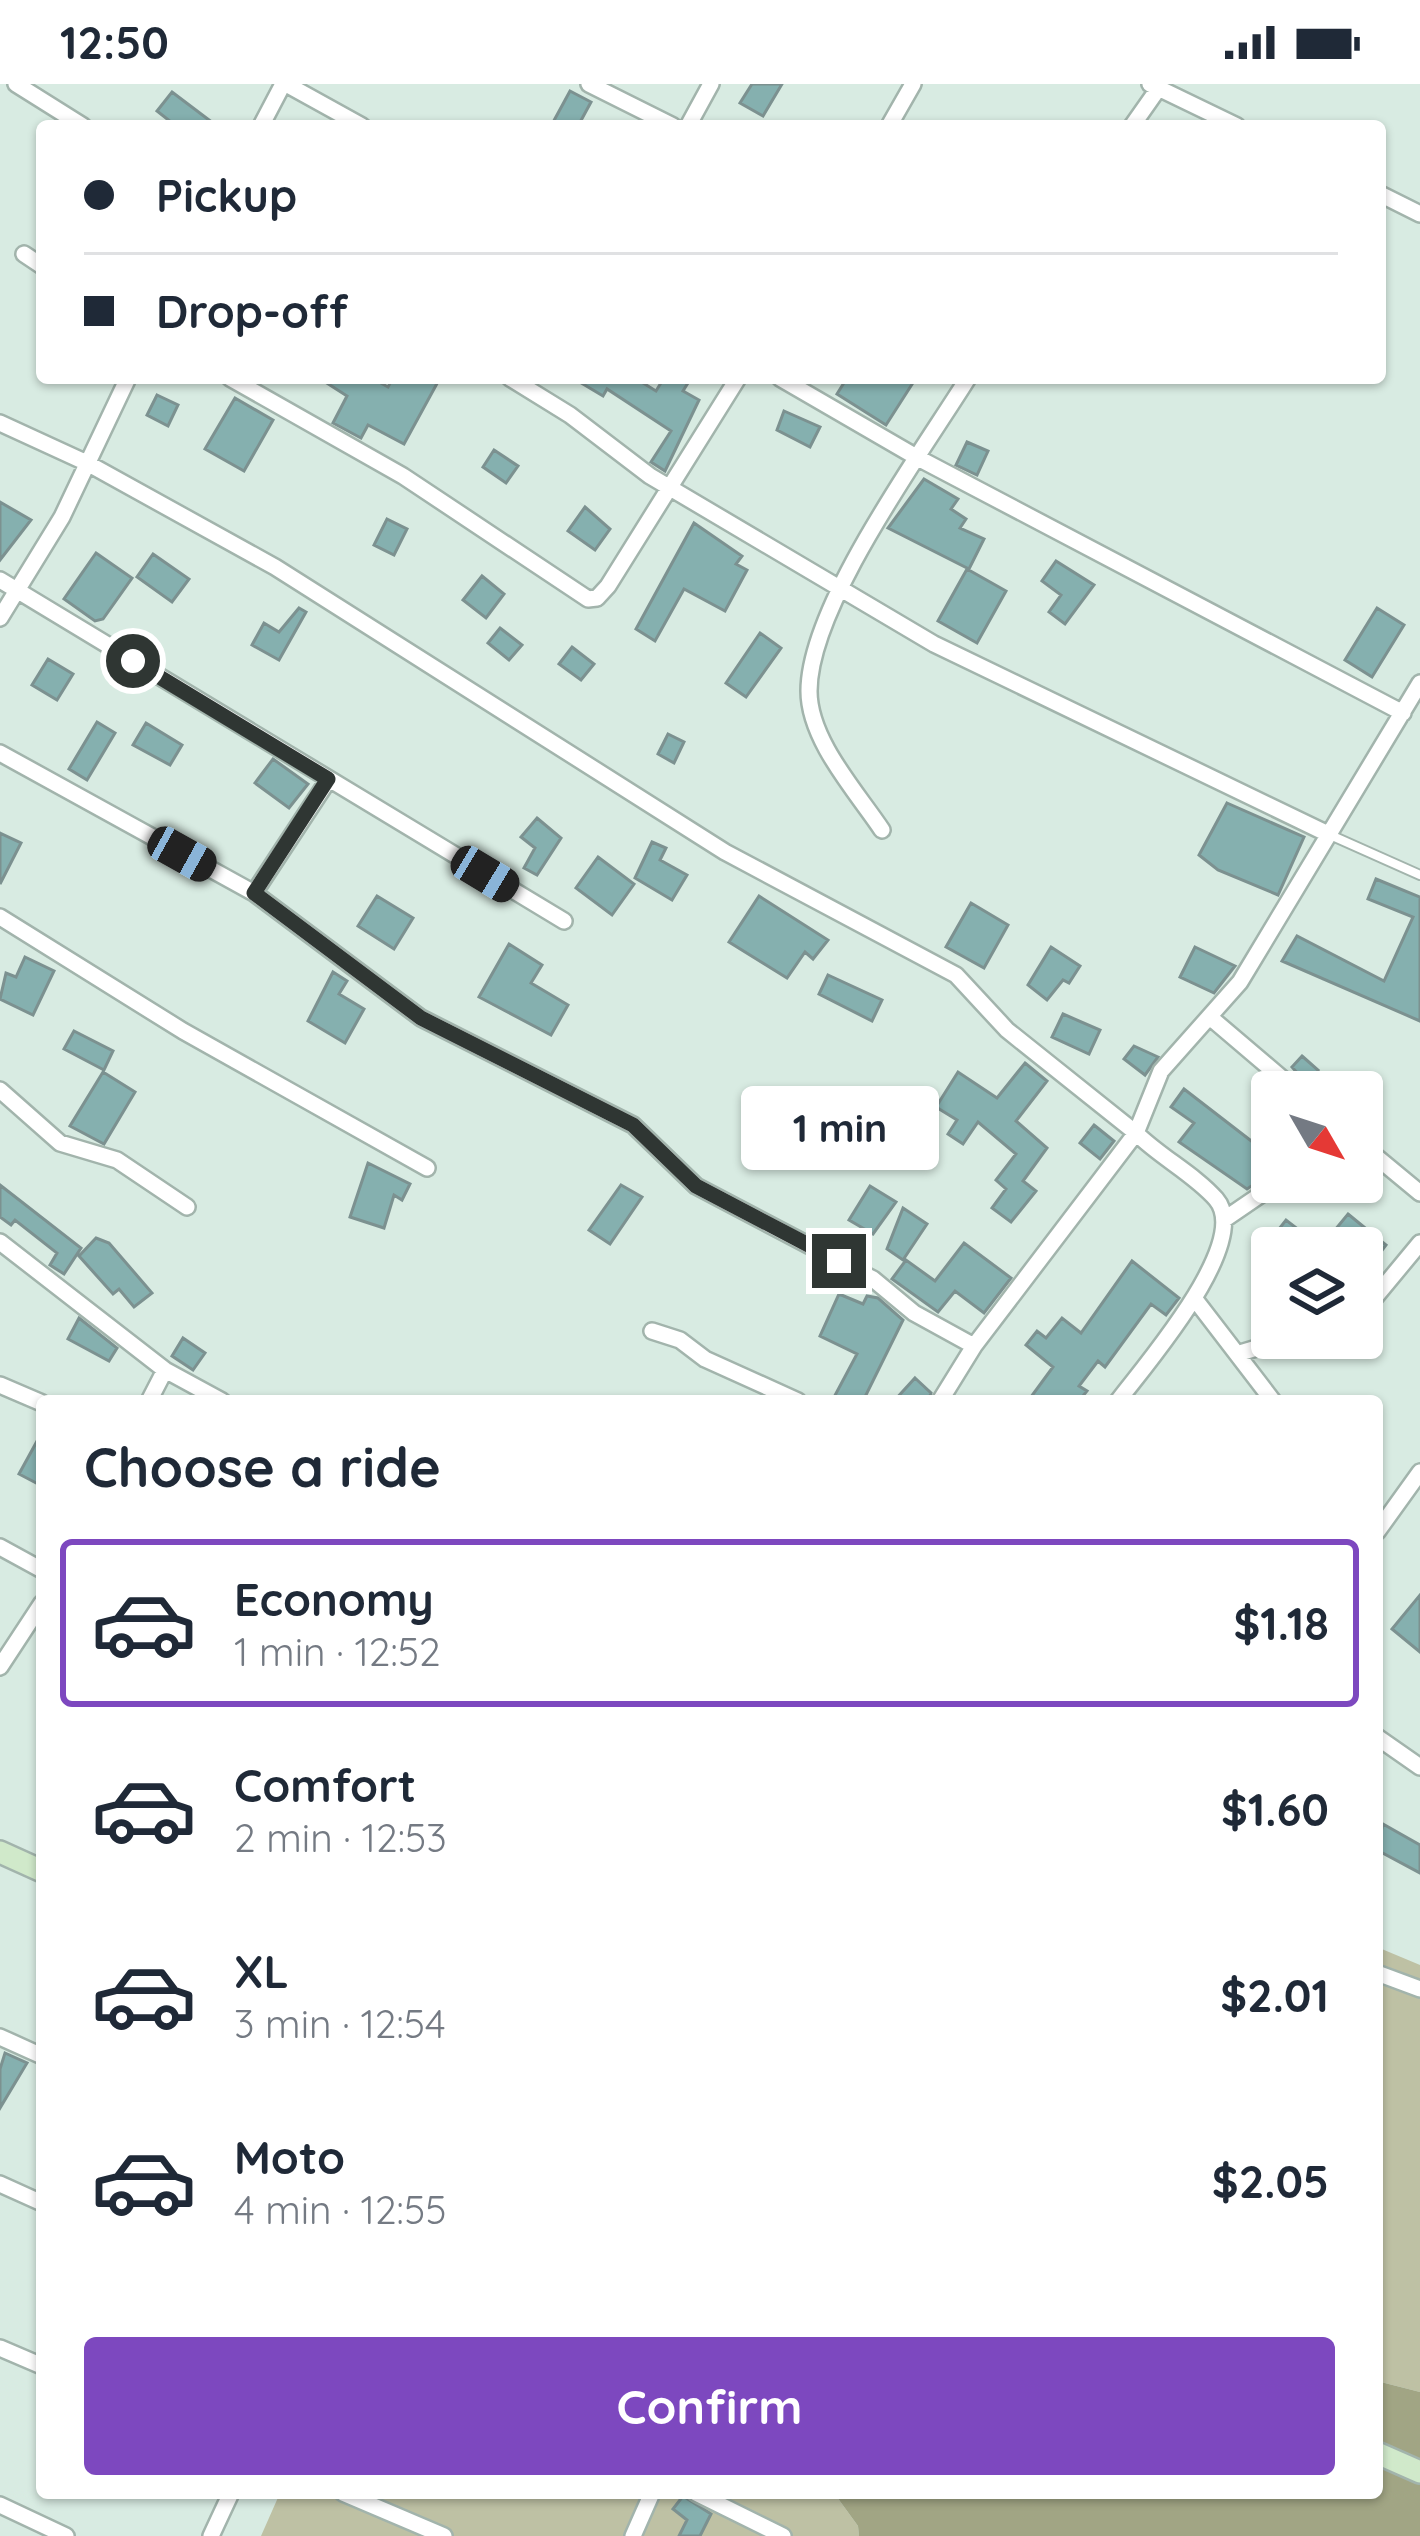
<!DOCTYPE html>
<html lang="en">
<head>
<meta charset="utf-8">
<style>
	:root { --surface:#fff; --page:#f2f2f3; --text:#1f2937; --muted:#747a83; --line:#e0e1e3; --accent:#7d48bf }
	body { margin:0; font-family:Quicksand,sans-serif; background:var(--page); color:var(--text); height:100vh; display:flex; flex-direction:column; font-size:45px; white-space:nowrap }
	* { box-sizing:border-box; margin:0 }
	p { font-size:39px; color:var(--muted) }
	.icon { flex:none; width:66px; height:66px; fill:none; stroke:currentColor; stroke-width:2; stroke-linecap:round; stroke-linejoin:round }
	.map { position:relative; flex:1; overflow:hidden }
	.drawer { position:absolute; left:36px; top:1311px; width:1347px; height:1104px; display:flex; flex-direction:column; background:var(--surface); border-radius:12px; box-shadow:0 3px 9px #0004 }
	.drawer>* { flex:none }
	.top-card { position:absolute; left:36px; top:36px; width:1350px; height:264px; border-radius:12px; box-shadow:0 3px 9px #0004; display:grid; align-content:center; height:264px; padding:0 48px; background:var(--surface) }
	.needle { width:78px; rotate:129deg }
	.tools { position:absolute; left:1251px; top:987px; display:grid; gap:24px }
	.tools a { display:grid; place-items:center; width:132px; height:132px; border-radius:12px; background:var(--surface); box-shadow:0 3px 9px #0004; font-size:60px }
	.end { position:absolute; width:54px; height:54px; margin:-27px; border:15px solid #2f3633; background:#fff; box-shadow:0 0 0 6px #fff }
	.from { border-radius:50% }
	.bubble { position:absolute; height:84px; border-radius:12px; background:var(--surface); box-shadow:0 3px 9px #0004; font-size:39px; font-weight:700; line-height:84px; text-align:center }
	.car { position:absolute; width:36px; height:72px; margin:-36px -18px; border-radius:15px; box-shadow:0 0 9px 3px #0007; background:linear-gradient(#222 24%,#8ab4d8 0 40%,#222 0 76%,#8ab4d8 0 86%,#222 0) }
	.top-card b { display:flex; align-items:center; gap:42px; height:114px; font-size:45px }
	.top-card b+b { border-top:3px solid var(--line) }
	.top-card i { width:30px; height:30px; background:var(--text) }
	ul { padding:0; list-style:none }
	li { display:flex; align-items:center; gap:36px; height:168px; margin:0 24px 18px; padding:0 24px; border:6px solid transparent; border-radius:12px }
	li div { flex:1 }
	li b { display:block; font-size:45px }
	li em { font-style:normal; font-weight:700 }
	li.active { border-color:var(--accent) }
	li>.icon { width:108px; height:108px; stroke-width:1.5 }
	h2 { padding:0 48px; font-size:54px; line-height:144px }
	.cta { display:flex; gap:24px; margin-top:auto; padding:24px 48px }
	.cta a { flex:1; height:138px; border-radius:12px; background:var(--accent); color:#fff; font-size:48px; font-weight:700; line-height:138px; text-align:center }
	.status { display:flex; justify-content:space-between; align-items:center; height:84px; padding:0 60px; background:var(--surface); direction:ltr }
	.status svg { height:33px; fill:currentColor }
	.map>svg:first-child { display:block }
	.green { fill:#bec1a4 }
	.forest { fill:#a1a584 }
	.building { fill:#85b0af; stroke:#7c9190; stroke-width:3 }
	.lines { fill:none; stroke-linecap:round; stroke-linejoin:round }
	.lane-casing { stroke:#a2b4ac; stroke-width:12 }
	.street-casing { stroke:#a2b4ac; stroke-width:20 }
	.secondary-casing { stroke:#a2b4ac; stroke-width:26 }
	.lane { stroke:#fff; stroke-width:8 }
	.street { stroke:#fff; stroke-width:15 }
	.secondary { stroke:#d0e9ca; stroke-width:21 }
	.route { stroke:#2f3633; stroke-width:15 }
</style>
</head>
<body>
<div class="status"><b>12:50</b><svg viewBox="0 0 49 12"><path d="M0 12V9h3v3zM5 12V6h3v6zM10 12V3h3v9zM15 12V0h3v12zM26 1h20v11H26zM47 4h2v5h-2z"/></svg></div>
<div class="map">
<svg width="1420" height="2452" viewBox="0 0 1420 2452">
	<rect width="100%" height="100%" fill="#d8ebe2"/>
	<path class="green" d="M1377,1863l43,18v427l-43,-11z
		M280,2409h554l24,33 1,10h-598z"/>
	<path class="forest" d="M1377,2297l43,11v144h-561l-1,-10 -24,-33h543z"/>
	<path class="building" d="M752,0h30l-19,32 -23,-13z
		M570,7l21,11 -13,24h-27z
		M172,8l45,34h-41l-19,-15z
		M319,294h53l16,9 5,-9h47l-36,66 -36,-19 -7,13 -28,-15 14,-27z
		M573,294h62l21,13 8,-13h27l-8,13 16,9 -34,71 -14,-9 20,-31 -64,-42 -4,7z
		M847,294h69l-30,47 -49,-31z
		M157,311l21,10 -10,21 -21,-11z
		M235,314l38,22 -29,51 -39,-22z
		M784,327l36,16 -10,20 -33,-17z
		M967,358l21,9 -11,24 -21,-10z
		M494,366l24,16 -12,17 -23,-16z
		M924,395l34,20 -7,10 15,10 -6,9 24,11 -15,30 -81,-41z
		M0,418l31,18 -31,40z
		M585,423l25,22 -15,21 -27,-19z
		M387,435l20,10 -13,26 -20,-10z
		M694,439l48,33 -6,8 11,6 -22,41 -41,-22 -29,52 -19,-12z
		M96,469l36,25 -29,41 -8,2 -31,-22z
		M153,470l36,25 -17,23 -35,-25z
		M1056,477l38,24 -29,39 -16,-12 12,-17 -19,-14z
		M967,485l39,22 -29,52 -39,-22z
		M482,492l22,18 -18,24 -23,-18z
		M299,524l7,4 -27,48 -27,-15 12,-22 15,9z
		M1377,524l27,17 -32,52 -27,-17z
		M500,544l22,17 -13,15 -21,-17z
		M760,549l21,15 -35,49 -20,-14z
		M572,563l22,17 -13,16 -22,-16z
		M48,575l25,15 -16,26 -25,-15z
		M97,638l18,11 -28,47 -18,-11z
		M146,639l36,22 -12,20 -37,-20z
		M668,650l16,8 -10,21 -16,-9z
		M273,675l35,25 -19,24 -34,-25z
		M1227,719l77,34 -26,58 -60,-25 -19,-15z
		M537,734l24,20 -24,37 -13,-7 11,-20 -14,-11z
		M0,749l21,10 -21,41z
		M652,758l14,6 -6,12 27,15 -15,25 -37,-22z
		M598,773l36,27 -22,31 -36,-27z
		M1376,795l44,18v124l-138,-60 15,-25 87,45 29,-64 -45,-18z
		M377,812l36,22 -19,31 -36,-23z
		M759,812l69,44 -15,19 -8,-7 -18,26 -58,-36z
		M971,819l37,22 -24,43 -38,-21z
		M509,860l33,21 -11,18 37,22 -17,30 -72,-38z
		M1051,863l29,19 -11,17 -6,-3 -16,20 -19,-15z
		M1195,863l40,19 -21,27 -34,-16z
		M25,873l29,14 -21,44 -33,-16 6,-26 10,4z
		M333,888l14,9 -8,13 25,15 -19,34 -37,-22z
		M828,891l54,25 -10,21 -53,-27z
		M1063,930l37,16 -11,24 -37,-17z
		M74,947l39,20 -9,19 -40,-21z
		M1134,962l24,11 -13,18 -21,-16z
		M1302,972l16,14 -12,13 -14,-16z
		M1025,979l22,18 -31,40 31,27 -24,33 13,10 -25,31 -19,-14 14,-19 -10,-9 20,-26 -38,-32 -15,22 -15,-10 9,-14 -21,-13 22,-35 39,26z
		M103,988l32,20 -31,52 -34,-18z
		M1184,1005l88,68 -13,24 -12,8 -68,-47 15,-19 -23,-16z
		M830,1032l18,9 -7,15 19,9 -9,18 -36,-17z
		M1094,1041l20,16 -14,18 -20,-16z
		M368,1079l42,21 -8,16 -8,-5 -10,33 -34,-11z
		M0,1101l81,63 -17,26 -14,-9 7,-12 -42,-33 -4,5 -11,-8z
		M621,1101l21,12 -32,47 -21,-14z
		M870,1102l26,16 -23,32 -24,-14z
		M903,1124l24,16 -24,36 -16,-11z
		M1348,1130l38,31 -24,32v-29h-98l22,-28 35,27z
		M96,1154l13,5 43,50 -18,14 -15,-18 -6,5 -34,-38z
		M964,1159l47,35 -27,35 -29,-22 -17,21 -46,-33 14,-19 29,21z
		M1132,1177l47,37 -13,17 -15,-11 -46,63 -7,-6 -19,25 8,5 -8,10h-51l25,-34 -27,-22 11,-14 9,7 16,-20 19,15z
		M839,1210l24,10 4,-8 11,2 25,22 -40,81h-31l25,-47 -37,-18z
		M79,1234l38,30 -8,13 -41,-22z
		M183,1254l22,15 -12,17 -21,-14z
		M915,1294l16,15 -3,8h-34z
		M42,1348v54l-23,-12z
		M1420,1511v57l-28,-23z
		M1383,1740l37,21v28l-43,-23z
		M5,1969l22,10 -27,45v-39z
		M683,2412l28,18 -11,22h-21l8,-16 -14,-11z"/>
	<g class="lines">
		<g class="lane-casing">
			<path id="lane" d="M1328,750l92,41"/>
		</g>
		<g class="street-casing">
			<path id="street" d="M16,0l67,42
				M286,0l76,42
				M589,0l84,42
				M1150,0l87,42
				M261,42l22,-42
				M688,42l23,-42
				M889,42l24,-42
				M1132,42l26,-37
				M1380,110l40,20
				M24,170l18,12
				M230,294l173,98 185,123 9,-1 11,-12 130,-208
				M510,294l60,37 80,61 284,168 394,190
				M780,294l138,80 485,255
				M0,339l87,40 188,104 450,285 231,123 51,55 129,103 -162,213 -60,-33 -41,-34 -177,-93 -63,-61 -212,-107 -167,-125 -254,-140
				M0,496l564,341
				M0,534l62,-101 66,-139
				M882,746c-26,-39 -73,-90 -73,-139 0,-85 113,-239 159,-313
				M254,809l75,-114
				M0,833l183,114 244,137
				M1211,934l87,74
				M0,1006l60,53 57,17 70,47
				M1362,1061l58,48
				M1225,1135l54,-37
				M0,1158l165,128 57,31
				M1194,1214l79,103
				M1362,1229l58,-70
				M652,1247l28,9 25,19 93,42
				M1240,1269l50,-15
				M0,1301l42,18
				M149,1317l16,-31
				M940,1317l34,-55
				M1118,1317c27,-36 135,-159 98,-202 -22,-25 -56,-42 -80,-66l25,-62 79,-89 180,-299
				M1377,1448l43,-60
				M0,1463l42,23
				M0,1583l42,-64
				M1377,1653l43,30
				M1377,1889l43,16
				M0,1953l42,19
				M0,2100l42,19
				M0,2264l42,18
				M343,2409l101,43
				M696,2409l87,43
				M0,2421l66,31
				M211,2452l20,-43
				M633,2452l19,-43"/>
		</g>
		<g class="secondary-casing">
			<path id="secondary" d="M0,1768l42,19
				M1377,2369l43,19"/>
		</g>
		<use href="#lane" class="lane"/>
		<use href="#street" class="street"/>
		<use href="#secondary" class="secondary"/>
	</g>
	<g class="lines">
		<path class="route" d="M133,577l195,118 -74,114 167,125 212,107 63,61 143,75"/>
	</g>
</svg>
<div class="tools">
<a><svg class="needle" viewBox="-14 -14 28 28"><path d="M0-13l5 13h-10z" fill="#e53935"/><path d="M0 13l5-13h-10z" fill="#747a83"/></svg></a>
<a><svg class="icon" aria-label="layers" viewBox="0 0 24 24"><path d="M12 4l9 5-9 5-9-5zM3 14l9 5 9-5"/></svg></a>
</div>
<i class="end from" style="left:133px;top:577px"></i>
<i class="end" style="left:839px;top:1177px"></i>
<div class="bubble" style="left:741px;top:1002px;width:198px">1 min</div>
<i class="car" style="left:182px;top:770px;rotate:119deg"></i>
<i class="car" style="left:485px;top:790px;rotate:121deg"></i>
<div class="top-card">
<b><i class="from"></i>Pickup</b>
<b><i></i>Drop-off</b>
</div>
<section class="drawer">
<h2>Choose a ride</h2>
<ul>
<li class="active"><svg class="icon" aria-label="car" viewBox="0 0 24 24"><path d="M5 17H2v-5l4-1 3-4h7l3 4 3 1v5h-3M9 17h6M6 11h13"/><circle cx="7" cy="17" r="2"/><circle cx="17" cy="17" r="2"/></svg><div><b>Economy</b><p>1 min · 12:52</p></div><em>$1.18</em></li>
<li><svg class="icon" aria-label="car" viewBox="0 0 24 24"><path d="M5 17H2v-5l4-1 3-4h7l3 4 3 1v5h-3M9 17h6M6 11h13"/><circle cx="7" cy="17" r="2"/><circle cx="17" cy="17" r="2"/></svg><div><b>Comfort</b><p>2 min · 12:53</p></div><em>$1.60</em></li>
<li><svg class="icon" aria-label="car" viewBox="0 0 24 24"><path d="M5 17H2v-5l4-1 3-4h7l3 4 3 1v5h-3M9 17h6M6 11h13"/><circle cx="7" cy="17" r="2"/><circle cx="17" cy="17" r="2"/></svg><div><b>XL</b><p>3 min · 12:54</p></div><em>$2.01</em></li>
<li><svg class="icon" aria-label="car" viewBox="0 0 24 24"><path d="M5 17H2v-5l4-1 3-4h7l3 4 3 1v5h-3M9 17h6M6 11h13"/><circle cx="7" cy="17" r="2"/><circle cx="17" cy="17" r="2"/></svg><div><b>Moto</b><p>4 min · 12:55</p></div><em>$2.05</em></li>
</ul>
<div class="cta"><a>Confirm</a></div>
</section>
</div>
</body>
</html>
